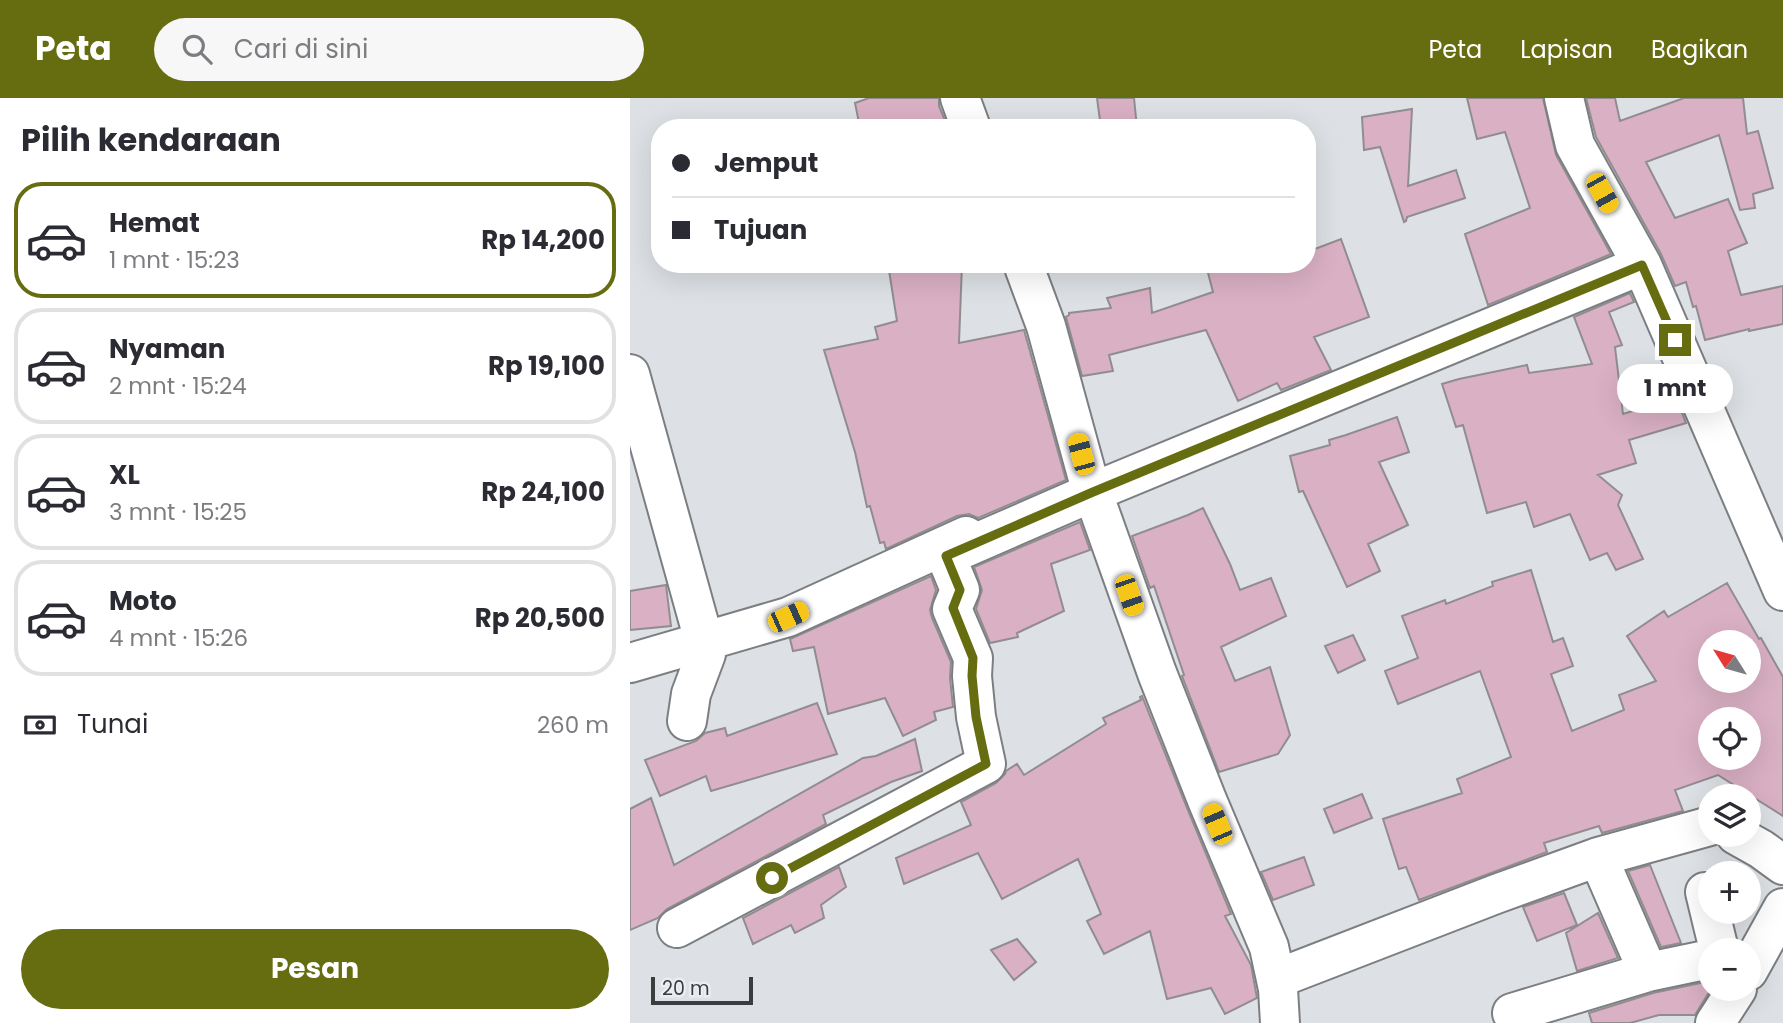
<!DOCTYPE html>
<html lang="id">
<head>
<meta charset="utf-8">
<style>
	:root { --surface:#fff; --page:#f7f7f7; --text:#2b2b33; --muted:#7c7c81; --line:#e1e1e2; --accent:#666c10 }
	body { margin:0; font-family:Poppins,sans-serif; background:var(--page); color:var(--text); height:100vh; display:flex; flex-direction:column; font-size:26px; white-space:nowrap }
	* { box-sizing:border-box; margin:0 }
	p { font-size:23px; color:var(--muted) }
	.icon { flex:none; width:38px; height:38px; fill:none; stroke:currentColor; stroke-width:2; stroke-linecap:round; stroke-linejoin:round }
	.map { position:relative; flex:1; overflow:hidden }
	.side { display:flex; flex-direction:column; background:var(--surface); width:630px }
	.side>* { flex:none }
	.guide { position:absolute; left:21px; top:21px; width:665px; height:154px; border-radius:28px; box-shadow:0 7px 28px #0002; display:grid; align-content:center; height:154px; padding:0 21px; background:var(--surface) }
	.needle { width:46px; rotate:307deg }
	.fabs { position:absolute; left:1068px; top:532px; display:grid; gap:14px }
	.fabs a { display:grid; place-items:center; width:63px; height:63px; border-radius:50%; background:var(--surface); box-shadow:0 7px 28px #0002; font-size:35px }
	.scale { position:absolute; left:21px; bottom:18px; width:102px; box-sizing:border-box; padding-left:7px; border:4px solid #3b3c3e; border-top:0; font-size:19px; line-height:24px; white-space:nowrap; color:#3b3c3e; -webkit-text-stroke:5px #eaedf1; paint-order:stroke }
	.end { position:absolute; width:32px; height:32px; margin:-16px; border:9px solid #666c10; background:#fff; box-shadow:0 0 0 4px #fff }
	.from { border-radius:50% }
	.bubble { position:absolute; height:49px; border-radius:24px; background:var(--surface); box-shadow:0 7px 28px #0002; font-size:23px; font-weight:700; line-height:49px; text-align:center }
	.car { position:absolute; width:21px; height:42px; margin:-21px -10px; border-radius:9px; box-shadow:0 0 5px 2px #0007; background:linear-gradient(#f5c518 24%,#345 0 40%,#f5c518 0 76%,#345 0 86%,#f5c518 0) }
	.guide b { display:flex; align-items:center; gap:24px; height:66px; font-size:26px }
	.guide b+b { border-top:2px solid var(--line) }
	.guide i { width:18px; height:18px; background:var(--text) }
	ul { padding:0; list-style:none }
	li { display:flex; align-items:center; gap:21px; height:116px; margin:0 14px 10px; padding:0 7px; border:4px solid var(--line); border-radius:28px }
	li div { flex:1 }
	li b { display:block; font-size:26px }
	li em { font-style:normal; font-weight:700 }
	li.selected { border-color:var(--accent) }
	li>.icon { width:63px; height:63px; stroke-width:1.5 }
	h2 { padding:0 21px; font-size:32px; line-height:84px }
	.pay { display:flex; align-items:center; gap:18px; height:77px; padding:0 21px; font-size:26px }
	.pay p { margin-inline-start:auto }
	.action { display:flex; gap:14px; margin-top:auto; padding:14px 21px }
	.action a { flex:1; height:80px; border-radius:42px; background:var(--accent); color:#fff; font-size:28px; font-weight:700; line-height:80px; text-align:center }
	header { display:flex; align-items:center; gap:42px; box-sizing:border-box; height:98px; padding:0 35px; background:var(--accent); color:#fff }
	header strong { font-size:33px }
	nav { display:flex; gap:38px; margin-inline-start:auto; font-size:24px }
	.search { width:490px; height:63px; background:var(--page); display:flex; align-items:center; gap:18px; box-sizing:border-box; padding:0 24px; border-radius:38px; color:var(--muted); font-size:26px }
	main { display:flex; flex:1; min-height:0 }
	.map>svg:first-child { display:block }
	.building { fill:#dab0c4; stroke:#918d8f; stroke-width:2; fill-rule:evenodd }
	.lines { fill:none; stroke-linecap:round; stroke-linejoin:round }
	.minor-casing { stroke:#7c7f82; stroke-width:42 }
	.minor { stroke:#fff; stroke-width:38 }
	.route { stroke:#666c10; stroke-width:9 }
</style>
</head>
<body>
<header>
<strong>Peta</strong>
<div class="search"><svg class="icon" aria-label="search" viewBox="0 0 24 24"><circle cx="10" cy="10" r="6"/><path d="M15 15l6 6"/></svg>Cari di sini</div>
<nav><a>Peta</a><a>Lapisan</a><a>Bagikan</a></nav>
</header>
<main>
<section class="side">
<h2>Pilih kendaraan</h2>
<ul>
<li class="selected"><svg class="icon" aria-label="car" viewBox="0 0 24 24"><path d="M5 17H2v-5l4-1 3-4h7l3 4 3 1v5h-3M9 17h6M6 11h13"/><circle cx="7" cy="17" r="2"/><circle cx="17" cy="17" r="2"/></svg><div><b>Hemat</b><p>1 mnt · 15:23</p></div><em>Rp 14,200</em></li>
<li><svg class="icon" aria-label="car" viewBox="0 0 24 24"><path d="M5 17H2v-5l4-1 3-4h7l3 4 3 1v5h-3M9 17h6M6 11h13"/><circle cx="7" cy="17" r="2"/><circle cx="17" cy="17" r="2"/></svg><div><b>Nyaman</b><p>2 mnt · 15:24</p></div><em>Rp 19,100</em></li>
<li><svg class="icon" aria-label="car" viewBox="0 0 24 24"><path d="M5 17H2v-5l4-1 3-4h7l3 4 3 1v5h-3M9 17h6M6 11h13"/><circle cx="7" cy="17" r="2"/><circle cx="17" cy="17" r="2"/></svg><div><b>XL</b><p>3 mnt · 15:25</p></div><em>Rp 24,100</em></li>
<li><svg class="icon" aria-label="car" viewBox="0 0 24 24"><path d="M5 17H2v-5l4-1 3-4h7l3 4 3 1v5h-3M9 17h6M6 11h13"/><circle cx="7" cy="17" r="2"/><circle cx="17" cy="17" r="2"/></svg><div><b>Moto</b><p>4 mnt · 15:26</p></div><em>Rp 20,500</em></li>
</ul>
<div class="pay"><svg class="icon" aria-label="cash" viewBox="0 0 24 24"><path d="M3 7h18v10H3z"/><circle cx="12" cy="12" r="2"/></svg>Tunai<p>260 m</p></div>
<div class="action"><a>Pesan</a></div>
</section>
<div class="map">
<svg width="1153" height="925" viewBox="0 0 1153 925">
	<rect width="100%" height="100%" fill="#dde0e4"/>
	<path class="building" d="M239,0h70v8l9,22h-88l-5,-25z
		M467,0h37l3,30h-36z
		M837,0h76l13,57 55,99 -123,51 -23,-71 65,-26 -25,-76 -28,7z
		M956,0h29l5,23 64,-23h59l4,36 11,-3 15,57 -20,6 2,14 -15,2 -21,-75 -73,27 29,56 53,-19 19,44 -19,8 13,44 42,-9v38l-34,7v-2l-44,11 -9,-34 -3,1 -7,-25 -11,4 -14,-32 -65,-117z
		M782,11l-4,77 48,-16 9,28 -58,19 -1,4 -2,1 -24,-75 -16,3 -2,-33z
		M711,141l28,78 -55,20 17,33 -50,20 -4,-7 -39,18 -32,-71 -97,25 4,16 -31,5 -16,-59 3,-2v-2l42,-5 -4,-10 43,-10 2,25 61,-21 -6,-23 20,-5h80v-12z
		M258,166h74l-3,79 65,-13 42,150 -88,38 -9,-4 -12,2 -71,33 -2,-7 -4,1 -10,-37 -3,1 -12,-55 -31,-102 54,-11 -3,-12 22,-6z
		M1000,195l4,9 -25,10 13,33 -7,2 8,67 53,-16 10,25 -57,17 7,23 -38,12 24,20 -4,10 25,54 -27,11 -9,-17 -17,7 -20,-46 -36,13 -8,-25 -39,11 -24,-88 -7,2 -14,-43 17,-5 68,-14 2,8 63,-9 -18,-47z
		M767,319l12,35 -30,10 29,63 -40,19 12,27 -33,16 -44,-96 -4,1 -9,-36 40,-11 -1,-5 17,-5z
		M573,410l27,56 10,26 31,-12 15,38 -65,31 14,34 35,-14 20,68 -12,19 -59,18 -37,-96 2,-1 -30,-89 -4,2 -18,-52 56,-21z
		M450,424l10,28 -39,14 13,47 -47,22 1,4 -28,6 -14,-34 6,-19 -8,-23z
		M901,472l22,72 10,-4 10,28 -22,8 21,57 52,-21 -5,-15 37,-14 -29,-45 37,-25 4,6 59,-34 32,56 2,-1 22,39v139l-65,-41 -43,15 8,21 -81,22 -3,-7 -55,17 3,9 -128,48 -13,-33 -7,2 -16,-50 79,-26 -5,-14 54,-22 -31,-86 -82,33 -13,-33 33,-13 -16,-42 43,-16 1,4 47,-18 -1,-4zM1080,544h38v39h-38zM1080,621h38v39h-38z
		M301,478l5,14 -6,20 2,8 19,44 -1,16 3,29 -19,5 2,8 -33,16 -18,-38 -57,16 -14,-67 -21,4 -3,-12z
		M36,487l5,41 -41,4v-39z
		M723,537l12,25 -27,13 -13,-27z
		M512,598l45,112 44,106 -6,2 26,49 6,33 -32,16 -14,-26 -44,11 -17,-68 -46,23 -17,-33 14,-7 -23,-55 -76,40 -24,-46 -74,31 -8,-26 75,-33 -10,-23 35,-19 9,-9 1,-3 11,-7 7,11 82,-51 -3,-6 38,-18 -1,-3z
		M187,605l20,51 -126,37 -5,-15 -46,20 -15,-36 51,-19 9,-8 20,-5 2,8z
		M285,641l7,32 -31,11 -68,33 3,9 -159,85 -9,9 -28,12v-121l21,-11 23,67 189,-107 13,-2z
		M732,696l10,24 -38,15 -10,-24z
		M674,759l10,28 -41,15 -12,-28z
		M1020,767l31,78 -20,4 -33,-76z
		M209,769l7,20 -25,18 3,13 -29,15 -4,-8 -38,19 -10,-26z
		M934,795l13,32 -40,16 -14,-34z
		M968,815l20,45 -41,13 -11,-38z
		M387,841l19,23 -22,18 -23,-30z
		M1080,883v8h1l-16,26h-36l-29,8h-38l-3,-10 64,-20z"/>
	<g class="lines">
		<g class="minor-casing">
			<path id="minor" d="M330,0l11,30
				M934,0l11,47 67,120 141,326
				M393,166l23,62 42,153 69,194 50,127 62,147 9,42 2,34
				M0,276l74,267 2,13 -15,40 -4,27
				M0,565l158,-46 178,-81
				M1106,737l25,14 22,16
				M968,759l50,115
				M1075,794l14,58
				M47,830l309,-164 -10,-47 -4,-41 1,-18 -21,-49 8,-19 -14,-34 147,-64 549,-227
				M1118,873l35,-63
				M646,881l220,-85 102,-37 112,-31
				M882,915l136,-41 62,-13
				M1085,925l22,-34"/>
		</g>
		<use href="#minor" class="minor"/>
	</g>
	<g class="lines">
		<path class="route" d="M142,780l214,-114 -10,-47 -4,-41 1,-18 -20,-50 7,-18 -14,-34 147,-64 549,-227 33,75"/>
	</g>
</svg>
<div class="fabs">
<a><svg class="needle" viewBox="-14 -14 28 28"><path d="M0-13l5 13h-10z" fill="#e53935"/><path d="M0 13l5-13h-10z" fill="#7c7c81"/></svg></a>
<a><svg class="icon" aria-label="locate" viewBox="0 0 24 24"><circle cx="12" cy="12" r="6"/><path d="M12 2v4M12 18v4M2 12h4M18 12h4"/></svg></a>
<a><svg class="icon" aria-label="layers" viewBox="0 0 24 24"><path d="M12 4l9 5-9 5-9-5zM3 14l9 5 9-5"/></svg></a>
<a>+</a>
<a>−</a>
</div>
<div class="scale">20 m</div>
<i class="end from" style="left:142px;top:780px"></i>
<i class="end" style="left:1045px;top:242px"></i>
<div class="bubble" style="left:987px;top:266px;width:116px">1 mnt</div>
<i class="car" style="left:972px;top:95px;rotate:151deg"></i>
<i class="car" style="left:451px;top:356px;rotate:345deg"></i>
<i class="car" style="left:499px;top:497px;rotate:161deg"></i>
<i class="car" style="left:158px;top:519px;rotate:66deg"></i>
<i class="car" style="left:587px;top:726px;rotate:337deg"></i>
<div class="guide">
<b><i class="from"></i>Jemput</b>
<b><i></i>Tujuan</b>
</div>
</div>
</main>
</body>
</html>
